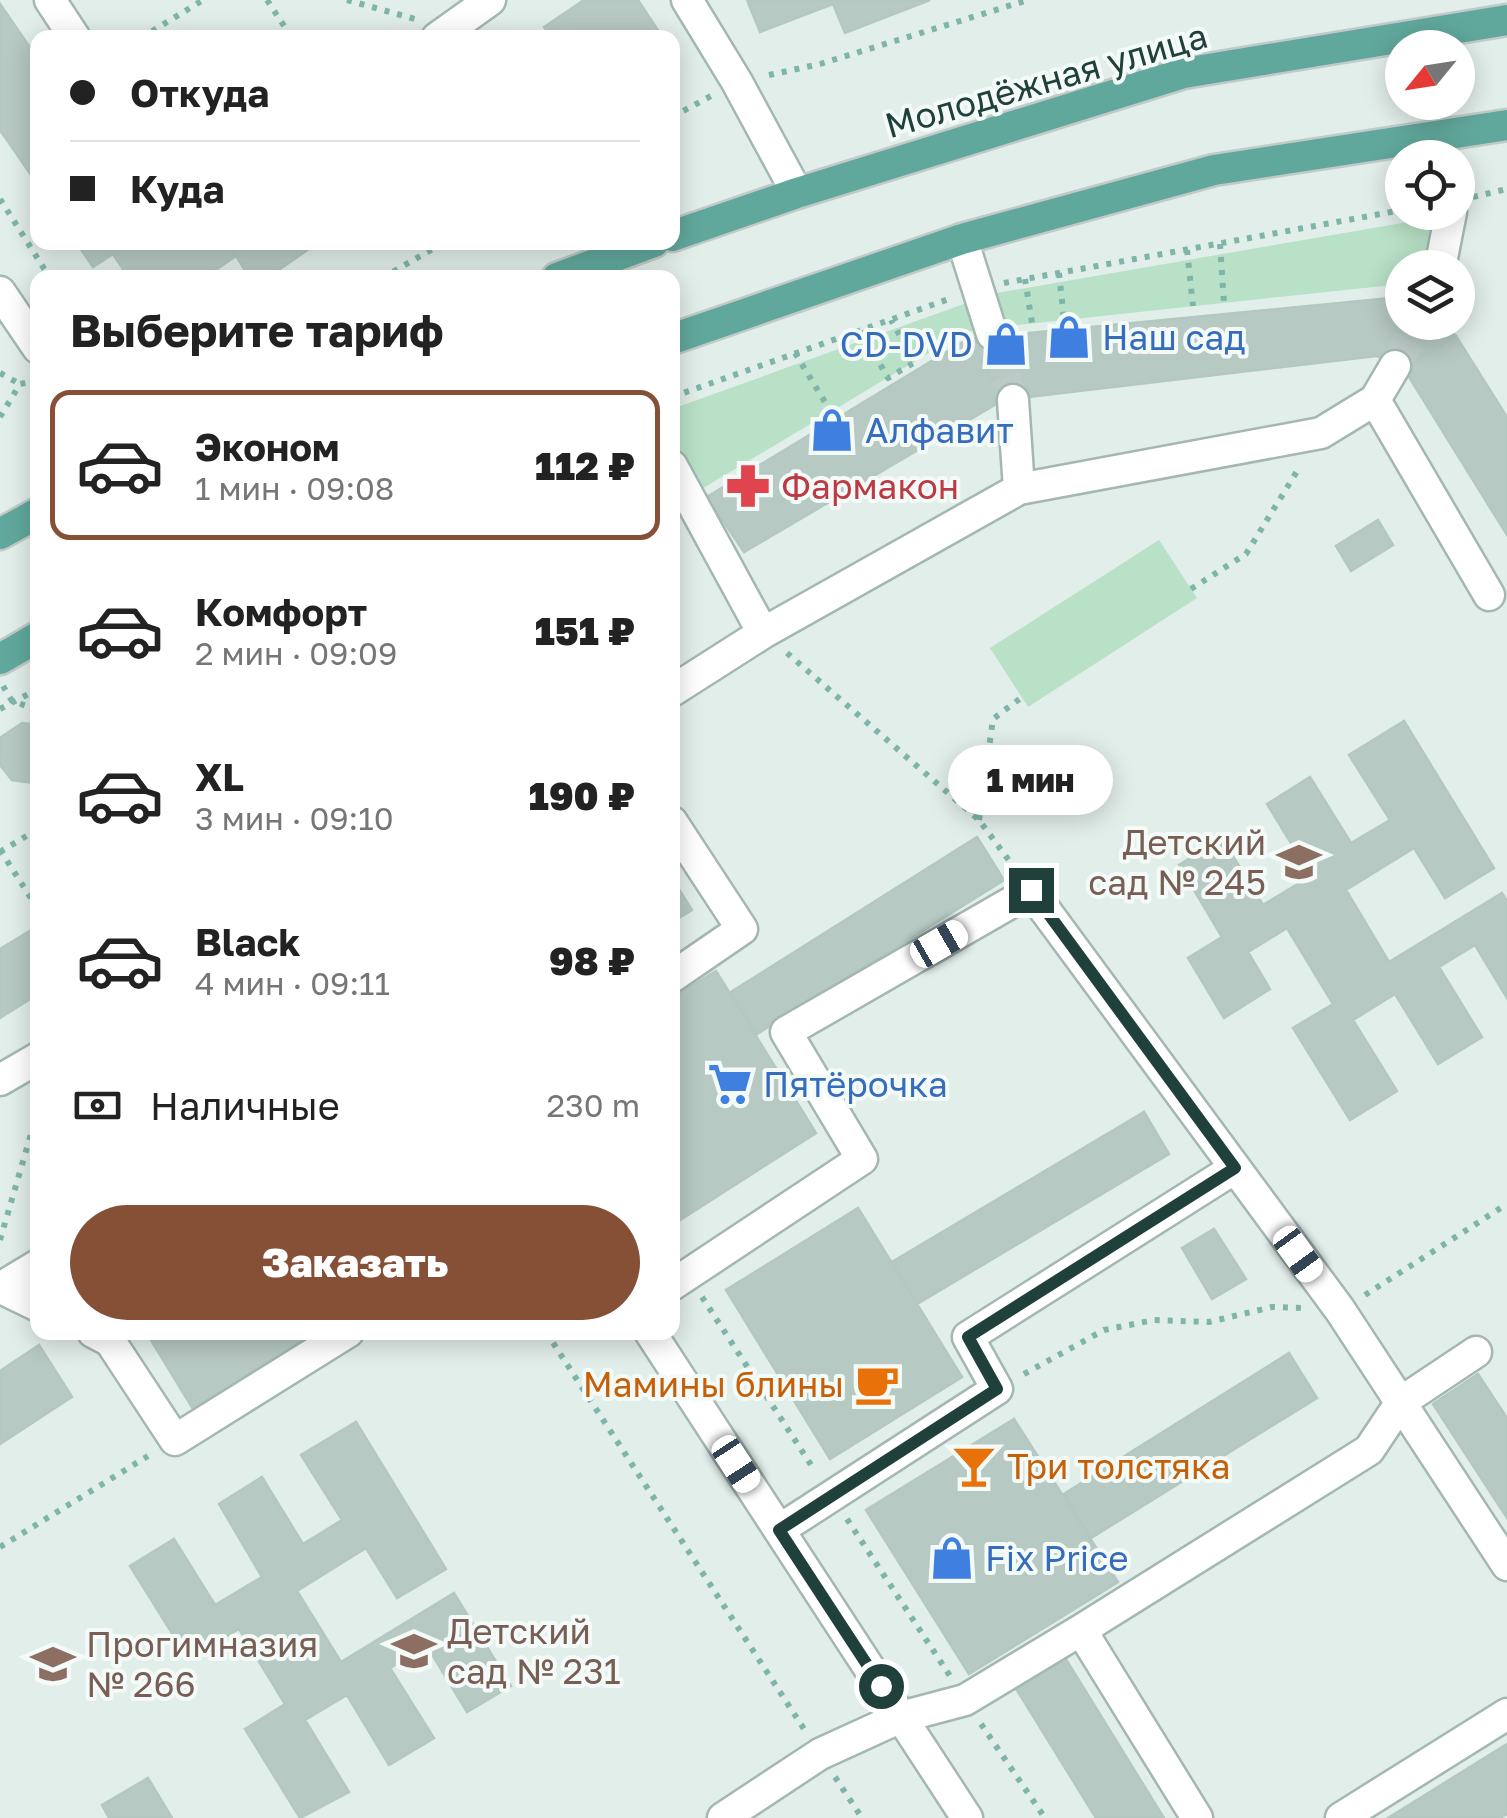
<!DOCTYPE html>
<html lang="ru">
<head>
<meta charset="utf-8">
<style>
	:root { --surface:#fff; --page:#f2f2f2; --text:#222; --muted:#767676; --line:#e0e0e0; --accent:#855036 }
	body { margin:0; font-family:"Golos Text",sans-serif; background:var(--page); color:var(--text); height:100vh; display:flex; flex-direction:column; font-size:38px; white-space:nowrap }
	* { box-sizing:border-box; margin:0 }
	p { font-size:32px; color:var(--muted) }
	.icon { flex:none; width:55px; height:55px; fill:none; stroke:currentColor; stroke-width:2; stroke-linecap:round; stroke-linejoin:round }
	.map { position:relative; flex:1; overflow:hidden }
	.side { position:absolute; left:30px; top:270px; width:650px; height:1070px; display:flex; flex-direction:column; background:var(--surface); border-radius:20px; box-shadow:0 5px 25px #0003 }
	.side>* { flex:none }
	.banner { position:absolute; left:30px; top:30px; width:650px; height:220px; border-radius:20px; box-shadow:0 5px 25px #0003; display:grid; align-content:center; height:220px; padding:0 40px; background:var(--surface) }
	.needle { width:65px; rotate:240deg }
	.buttons { position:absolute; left:1385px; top:30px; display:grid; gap:20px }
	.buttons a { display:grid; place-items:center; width:90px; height:90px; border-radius:50%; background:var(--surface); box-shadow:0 5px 25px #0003; font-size:50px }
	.end { position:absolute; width:45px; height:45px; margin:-22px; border:12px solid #20413b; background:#fff; box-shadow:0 0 0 5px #fff }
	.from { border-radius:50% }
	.bubble { position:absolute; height:70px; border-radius:35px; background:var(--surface); box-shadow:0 5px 25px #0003; font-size:32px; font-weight:800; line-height:70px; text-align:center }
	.car { position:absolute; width:30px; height:60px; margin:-30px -15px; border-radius:12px; box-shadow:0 0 8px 2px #0007; background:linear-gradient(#fff 24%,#345 0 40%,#fff 0 76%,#345 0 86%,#fff 0) }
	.banner b { display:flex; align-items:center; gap:35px; height:95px; font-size:38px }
	.banner b+b { border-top:2px solid var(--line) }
	.banner i { width:25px; height:25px; background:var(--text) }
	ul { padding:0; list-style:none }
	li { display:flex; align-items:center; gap:30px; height:150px; margin:0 20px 15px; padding:0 20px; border:5px solid transparent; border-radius:20px }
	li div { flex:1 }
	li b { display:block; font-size:38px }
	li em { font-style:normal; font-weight:800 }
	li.on { border-color:var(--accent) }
	li>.icon { width:90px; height:90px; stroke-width:1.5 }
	h2 { padding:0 40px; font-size:45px; line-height:120px }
	.pay { display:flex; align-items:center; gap:25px; height:110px; padding:0 40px; font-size:38px }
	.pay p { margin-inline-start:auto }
	.cta { display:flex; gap:20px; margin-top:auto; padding:20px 40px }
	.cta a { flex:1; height:115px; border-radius:60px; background:var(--accent); color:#fff; font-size:40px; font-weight:800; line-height:115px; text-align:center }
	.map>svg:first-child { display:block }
	.green { fill:#b8e1c7 }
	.building { fill:#b7c9c3; stroke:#b3c8c1; stroke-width:2.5 }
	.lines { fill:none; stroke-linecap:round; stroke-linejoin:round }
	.minor-tunnel { stroke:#bbcbc7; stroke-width:30; stroke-dasharray:30 15; stroke-linecap:butt }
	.minor-casing { stroke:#a4b7b2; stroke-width:35 }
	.major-casing { stroke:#c1cac8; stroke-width:35 }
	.path { stroke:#7fb5a9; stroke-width:6; stroke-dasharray:5 8; stroke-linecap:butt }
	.minor { stroke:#fff; stroke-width:30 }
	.major { stroke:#61a89c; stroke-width:30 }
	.route { stroke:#20413b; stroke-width:12 }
	.labels { text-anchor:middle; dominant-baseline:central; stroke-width:8; stroke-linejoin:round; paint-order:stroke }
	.street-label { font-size:35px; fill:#20413b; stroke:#f3faf7 }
	.shop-label { font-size:35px; fill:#366cbe; stroke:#f3faf7; text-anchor:start }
	.health-label { font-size:35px; fill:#be3a42; stroke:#f3faf7; text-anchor:start }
	.education-label { font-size:35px; fill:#785e54; stroke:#f3faf7; text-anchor:start }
	.food-label { font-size:35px; fill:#c56008; stroke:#f3faf7; text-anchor:end }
</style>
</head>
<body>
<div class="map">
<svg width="1507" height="1818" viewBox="0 0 1507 1818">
	<rect width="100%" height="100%" fill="#e2eeea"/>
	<path class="green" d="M1437,217l-11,50 -24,1v16l-403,43 -8,-33z
		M972,301l9,29 -17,2 -264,158 -27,-48 -1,-33z
		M1159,540l38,58 -169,109 -38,-59z"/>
	<path class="building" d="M584,0h54l25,38h-112l-7,-11z
		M747,0h183l-85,33 -12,-29 -73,28z
		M0,4l38,55v126l-38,-55z
		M76,242h85l5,8 10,-8h51l9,14 -32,22h-75l-16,-24 -20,13z
		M227,242h92l-52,36h-17z
		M1400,297l2,2v23h35l19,14 -52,33 -27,-13 -374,44 -35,-61z
		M1456,336l51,81v118l-103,-166z
		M968,339l35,61 -259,152 -37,-55z
		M1378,520l15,25 -42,26 -15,-25z
		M1404,721l90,147 -49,30 -31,-50 -68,42 43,72 113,-69 5,8v97l-32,-53 -36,22 43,70 -44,27 -43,-70 -42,26 44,71 -47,29 -57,-92 40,-24 -46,-76 -39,24 22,37 -46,29 -36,-60 34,-21 -43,-72 43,-27 41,67 48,-29 -44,-72 43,-27 41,66 39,-23 -41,-65z
		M22,723l16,2v56l-5,2 -21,-3 -12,-15 1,-28z
		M977,837l27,43 -247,154 -26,-42z
		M672,878l20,32 -20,12z
		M38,926v68l-38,24v-69z
		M716,971l100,162 -142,91 -2,-226z
		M1144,1112l25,42 -252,150 -25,-42z
		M858,1208l104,169 -132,82 -104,-169z
		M1214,1229l32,50 -34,20 -30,-51z
		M146,1332h170l-123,77z
		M39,1345l33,52 -72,47v-73z
		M1289,1353l28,45 -226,140 -27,-44z
		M1478,1374l29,44v100l-74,-114z
		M1014,1419l104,163 -149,92 -103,-164z
		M356,1422l90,147 -49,29 -31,-50 -69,43 44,71 113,-69 57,93 -44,26 -40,-66 -37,22 44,70 -45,27 -42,-70 -42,25 44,72 -49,26 -55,-89 40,-25 -46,-75 -51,30 -58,-93 44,-27 41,66 47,-28 -43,-73 43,-27 41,67 39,-24 -41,-65z
		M1059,1648l105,170h-68l-86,-139z
		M1507,1744v70l-7,4h-112z
		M148,1778l24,40h-63l-7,-13z"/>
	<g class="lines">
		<path class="minor-tunnel" d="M992,334l21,66
			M1395,366l24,-44"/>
		<g class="minor-casing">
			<path id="minor" d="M50,0l25,38
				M687,0l50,82 60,111
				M437,38l53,-38
				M962,239l30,95
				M1440,268l11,-56
				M0,292l38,56
				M1013,400l6,89
				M1375,400l20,-34
				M672,466l91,167 256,-144 302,-56 54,-33 114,195
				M672,691l91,-58
				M672,822l70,107 -70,48
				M0,1080l38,-22
				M672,1285l190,-126 -76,-127 245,-141 309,419 167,255
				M0,1288l38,-23
				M1,1288l37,18
				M93,1332l17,9 65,99 173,-108
				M650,1332l317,486
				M779,1530l218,-141 -29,-52 267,-169
				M1081,1630l116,188
				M723,1818l97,-64 81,-37 64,-17 116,-70 288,-180 32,-48 75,-50
				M1341,1818l166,-104"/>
		</g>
		<g class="major-casing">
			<path id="major" d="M672,236l125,-43 387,-120 323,-53
				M557,278l97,-36
				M672,339l290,-100 252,-69 293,-45
				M0,534l38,-21
				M0,659l38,-22"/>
		</g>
		<path class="path" d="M267,0l25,38
			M347,0l68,19
			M141,38l62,-38
			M769,75l51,-11 208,-64
			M672,117l39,-21
			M1473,197l34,-8
			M0,199l50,79
			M1220,244l4,59
			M1187,250l6,56
			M1059,273l5,47
			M382,278l63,-36
			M1025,279l7,44
			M1004,283l398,-73
			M861,331l27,47 27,-16 -24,-42
			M795,353l36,59
			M0,373l20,11
			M672,397l277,-98
			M0,417l20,-33 15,-3
			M1191,589l55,-35 53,-86
			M787,653l192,167 34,46
			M3,686l9,15 26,9
			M0,709l38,-20
			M979,820l14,-101 29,-22
			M0,850l38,59
			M0,852l38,-23
			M0,1240l38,-130
			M1365,1295l142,-91
			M702,1297l113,174
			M546,1332l258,397
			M1024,1374l80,-44 50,-10 55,2 63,-15 30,1
			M847,1519l103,157
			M0,1547l148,-91
			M981,1724l64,94
			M835,1777l27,41"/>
		<use href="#minor" class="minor"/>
		<use href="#major" class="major"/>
	</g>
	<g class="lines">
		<path class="route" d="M881,1686l-102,-156 218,-141 -29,-52 267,-169 -204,-278"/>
	</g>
	<defs>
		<g id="shop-bare" transform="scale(3.45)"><path d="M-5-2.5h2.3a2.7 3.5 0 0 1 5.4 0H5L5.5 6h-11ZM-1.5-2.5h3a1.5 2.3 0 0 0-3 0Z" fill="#3f7fe0" stroke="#f3faf7" stroke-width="2.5" paint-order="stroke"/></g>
		<g id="pharmacy-bare" transform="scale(3.45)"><path d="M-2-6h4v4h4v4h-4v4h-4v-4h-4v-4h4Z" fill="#e0444e" stroke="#f3faf7" stroke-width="2.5" paint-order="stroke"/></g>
		<g id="school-bare" transform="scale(3.45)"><path d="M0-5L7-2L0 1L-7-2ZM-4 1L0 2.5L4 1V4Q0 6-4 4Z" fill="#8d6e63" stroke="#f3faf7" stroke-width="2.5" paint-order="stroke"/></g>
		<g id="supermarket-bare" transform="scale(3.45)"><path d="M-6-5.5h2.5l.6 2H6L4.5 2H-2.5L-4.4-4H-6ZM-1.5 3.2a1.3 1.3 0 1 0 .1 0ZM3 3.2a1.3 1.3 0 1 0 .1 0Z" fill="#3f7fe0" stroke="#f3faf7" stroke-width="2.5" paint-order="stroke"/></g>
		<g id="cafe-bare" transform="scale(3.45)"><path d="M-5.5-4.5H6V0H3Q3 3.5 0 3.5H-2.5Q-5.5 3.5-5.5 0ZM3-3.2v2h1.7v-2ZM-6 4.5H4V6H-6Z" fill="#e8710a" stroke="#f3faf7" stroke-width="2.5" paint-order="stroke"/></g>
		<g id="bar-bare" transform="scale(3.45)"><path d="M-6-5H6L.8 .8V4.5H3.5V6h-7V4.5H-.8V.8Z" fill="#e8710a" stroke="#f3faf7" stroke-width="2.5" paint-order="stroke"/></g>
	</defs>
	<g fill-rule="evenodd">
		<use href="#shop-bare" x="1069" y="337"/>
		<use href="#shop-bare" x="1006" y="344"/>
		<use href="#shop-bare" x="832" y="430"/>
		<use href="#pharmacy-bare" x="748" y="486"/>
		<use href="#school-bare" x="1299" y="862"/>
		<use href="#supermarket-bare" x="730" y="1084"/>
		<use href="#cafe-bare" x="877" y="1384"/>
		<use href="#bar-bare" x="974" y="1466"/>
		<use href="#shop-bare" x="952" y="1558"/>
		<use href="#school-bare" x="414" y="1651"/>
		<use href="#school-bare" x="53" y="1664"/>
	</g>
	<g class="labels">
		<g class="street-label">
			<text transform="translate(1046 80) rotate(-16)">Молодёжная улица</text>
		</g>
		<g class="shop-label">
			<text x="1102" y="337">Наш сад</text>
			<text x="973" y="344" text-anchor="end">CD-DVD</text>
			<text x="865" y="430">Алфавит</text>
			<text x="763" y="1084">Пятёрочка</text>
			<text x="985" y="1558">Fix Price</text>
		</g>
		<g class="health-label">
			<text x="781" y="486">Фармакон</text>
		</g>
		<g class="education-label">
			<text x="1266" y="842" text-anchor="end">Детский<tspan x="1266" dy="40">сад № 245</tspan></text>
			<text x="447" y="1631">Детский<tspan x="447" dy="40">сад № 231</tspan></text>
			<text x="86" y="1644">Прогимназия<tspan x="86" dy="40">№ 266</tspan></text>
		</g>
		<g class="food-label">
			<text x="844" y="1384">Мамины блины</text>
			<text x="1007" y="1466" text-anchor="start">Три толстяка</text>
		</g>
	</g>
</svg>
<div class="buttons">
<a><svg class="needle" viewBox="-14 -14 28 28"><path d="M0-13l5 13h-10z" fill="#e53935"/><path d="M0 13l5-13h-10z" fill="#767676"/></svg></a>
<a><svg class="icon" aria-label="locate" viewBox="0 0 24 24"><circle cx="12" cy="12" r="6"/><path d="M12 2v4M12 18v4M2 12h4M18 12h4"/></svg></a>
<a><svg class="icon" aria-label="layers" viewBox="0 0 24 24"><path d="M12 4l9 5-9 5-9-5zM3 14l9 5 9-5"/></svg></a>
</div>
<i class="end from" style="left:881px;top:1686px"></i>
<i class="end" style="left:1031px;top:890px"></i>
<div class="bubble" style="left:948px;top:745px;width:165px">1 мин</div>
<i class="car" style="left:939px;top:944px;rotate:60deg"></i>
<i class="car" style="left:1298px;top:1254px;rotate:144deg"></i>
<i class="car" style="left:736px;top:1464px;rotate:147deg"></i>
<div class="banner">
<b><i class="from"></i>Откуда</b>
<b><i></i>Куда</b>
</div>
<section class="side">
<h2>Выберите тариф</h2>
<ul>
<li class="on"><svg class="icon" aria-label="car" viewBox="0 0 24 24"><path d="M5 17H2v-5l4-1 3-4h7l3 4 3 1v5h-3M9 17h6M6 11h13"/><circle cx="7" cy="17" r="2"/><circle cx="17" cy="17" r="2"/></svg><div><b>Эконом</b><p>1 мин · 09:08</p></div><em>112 ₽</em></li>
<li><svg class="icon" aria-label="car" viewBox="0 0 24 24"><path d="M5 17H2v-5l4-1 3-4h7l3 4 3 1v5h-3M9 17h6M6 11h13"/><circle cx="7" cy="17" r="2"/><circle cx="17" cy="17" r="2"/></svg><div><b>Комфорт</b><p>2 мин · 09:09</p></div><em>151 ₽</em></li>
<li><svg class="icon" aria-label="car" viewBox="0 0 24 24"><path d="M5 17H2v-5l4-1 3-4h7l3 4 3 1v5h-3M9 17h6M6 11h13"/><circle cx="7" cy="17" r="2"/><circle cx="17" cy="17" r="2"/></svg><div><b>XL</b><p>3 мин · 09:10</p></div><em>190 ₽</em></li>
<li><svg class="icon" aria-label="car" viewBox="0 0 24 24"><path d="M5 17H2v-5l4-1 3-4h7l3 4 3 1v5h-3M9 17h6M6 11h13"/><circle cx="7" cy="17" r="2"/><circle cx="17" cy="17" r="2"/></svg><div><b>Black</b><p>4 мин · 09:11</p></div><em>98 ₽</em></li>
</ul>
<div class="pay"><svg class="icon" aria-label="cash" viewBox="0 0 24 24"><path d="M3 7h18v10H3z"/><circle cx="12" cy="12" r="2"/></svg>Наличные<p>230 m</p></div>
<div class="cta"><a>Заказать</a></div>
</section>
</div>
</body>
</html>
